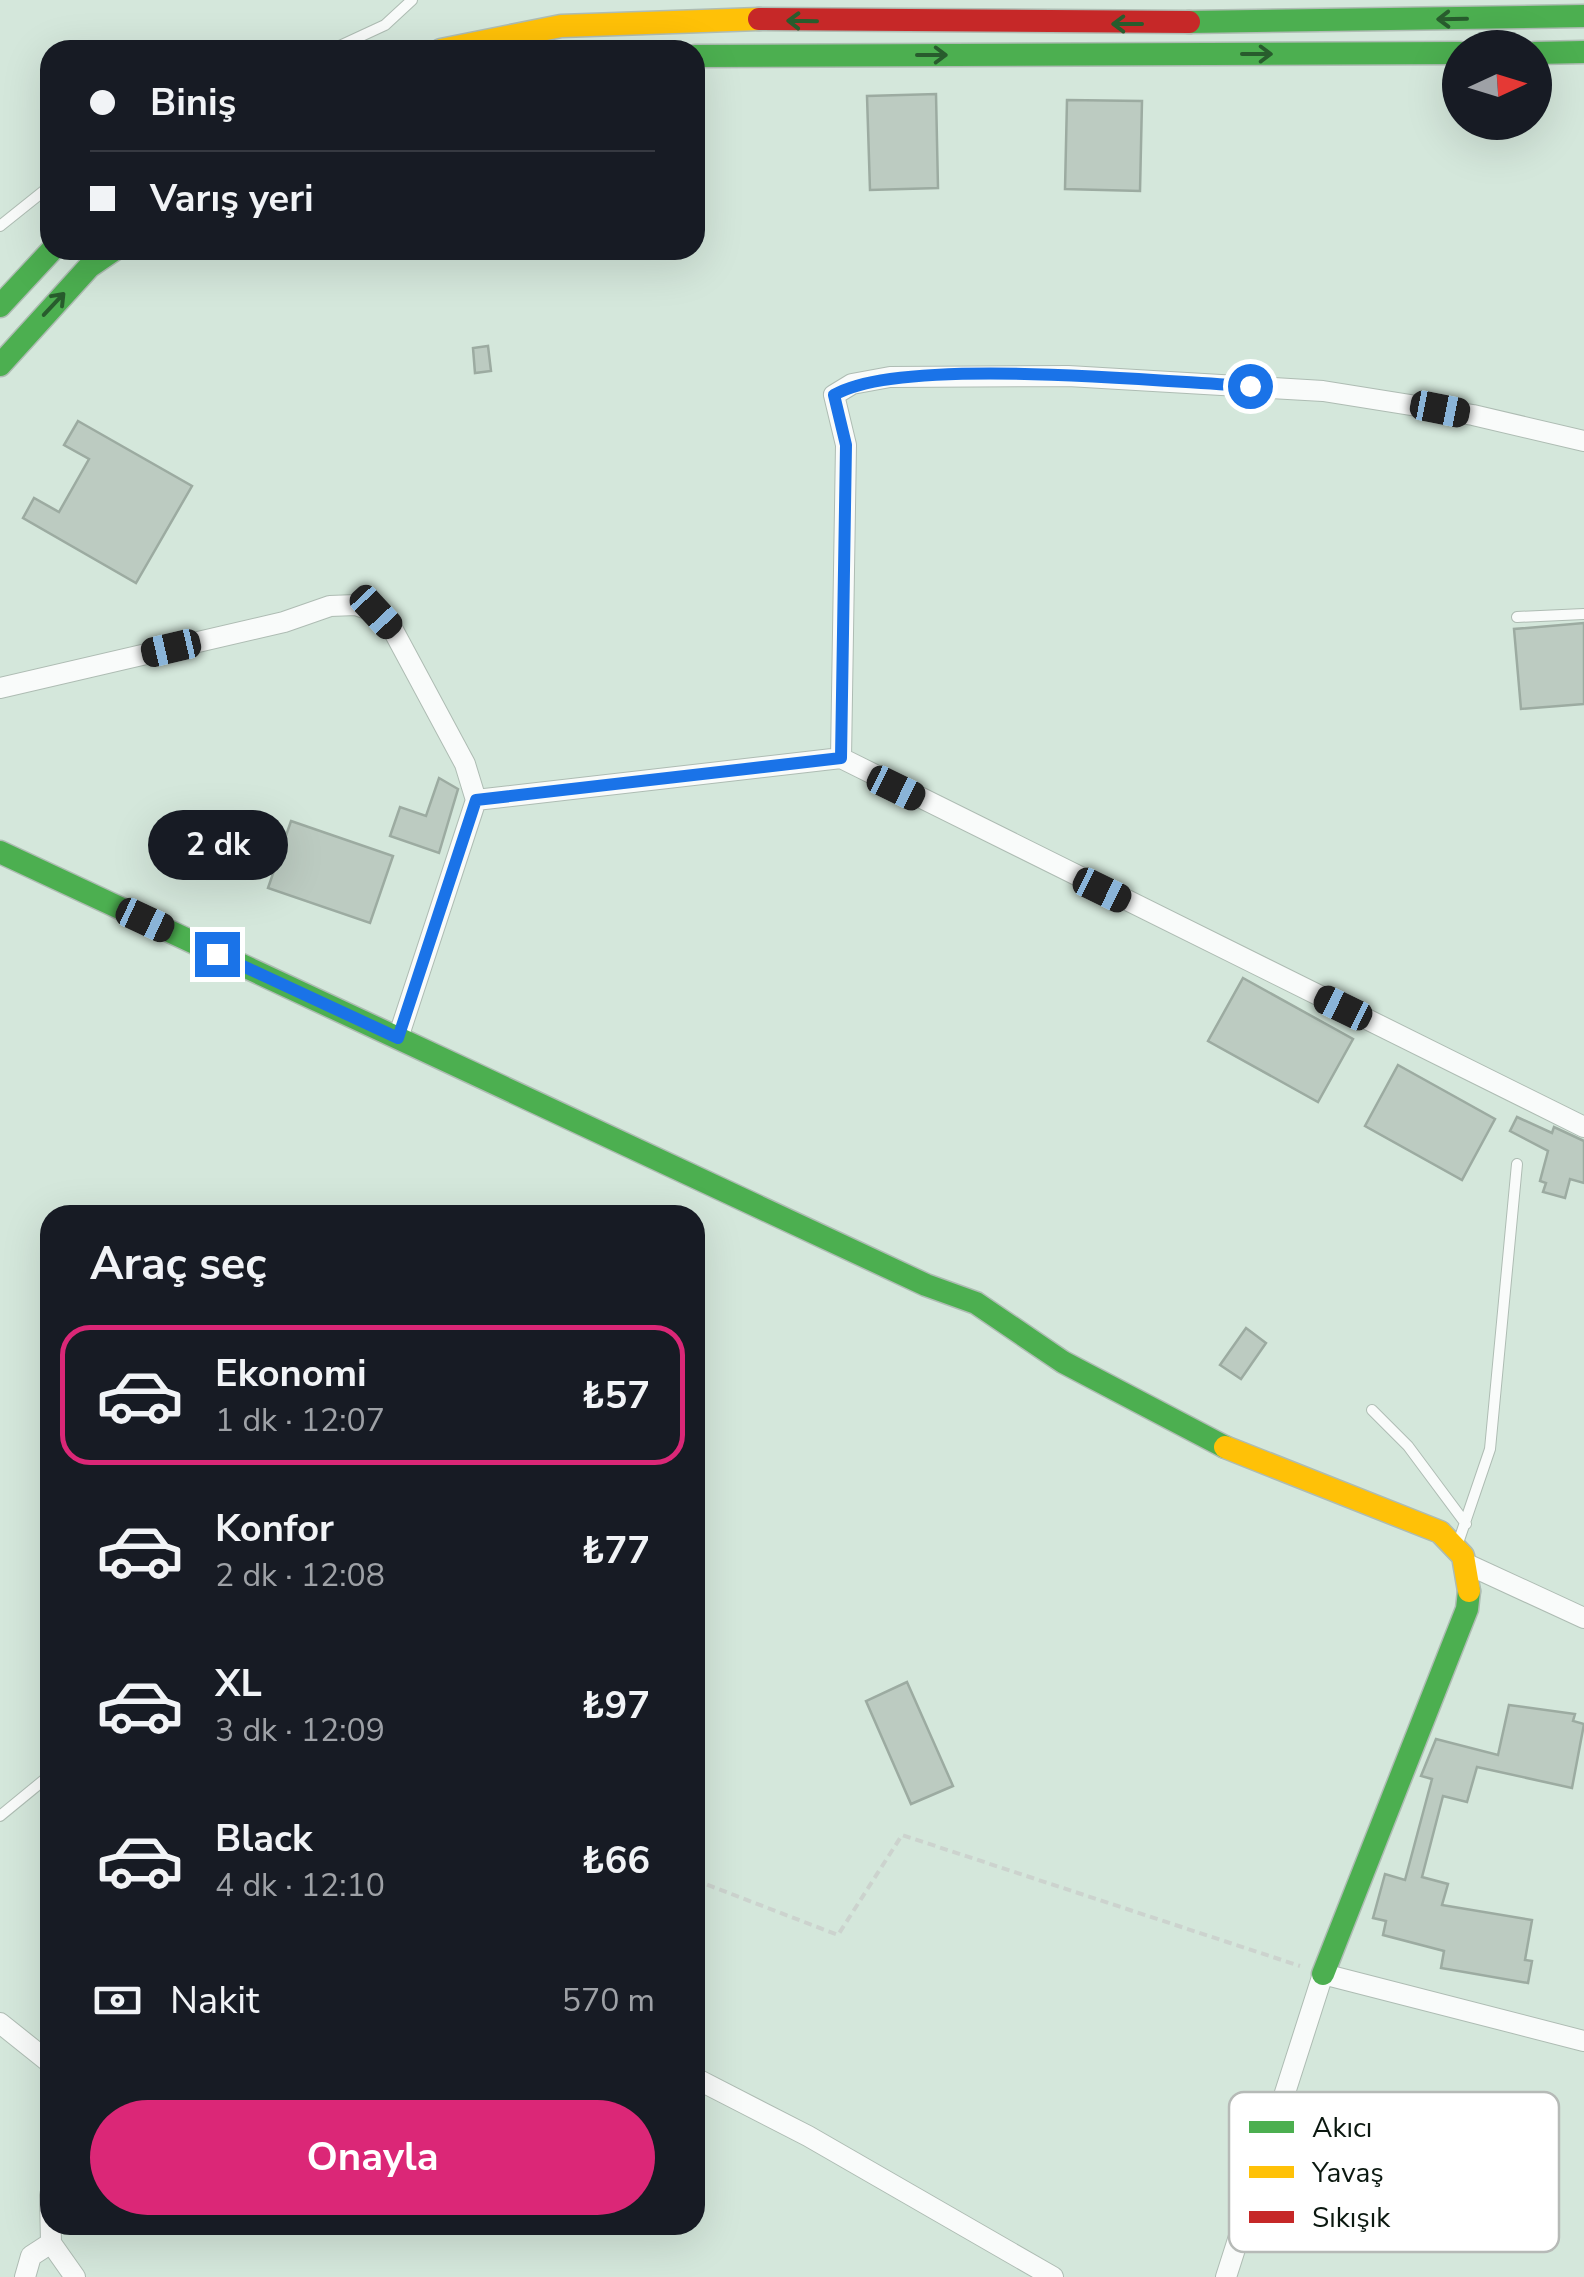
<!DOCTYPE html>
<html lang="tr">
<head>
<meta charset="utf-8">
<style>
	:root { --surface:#171b24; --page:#20242c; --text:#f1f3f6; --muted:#9ea1a6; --line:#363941; --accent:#db2777 }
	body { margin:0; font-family:"Nunito Sans",sans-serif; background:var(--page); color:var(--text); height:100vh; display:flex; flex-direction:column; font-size:38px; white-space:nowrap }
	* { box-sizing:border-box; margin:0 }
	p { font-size:32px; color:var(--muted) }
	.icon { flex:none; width:55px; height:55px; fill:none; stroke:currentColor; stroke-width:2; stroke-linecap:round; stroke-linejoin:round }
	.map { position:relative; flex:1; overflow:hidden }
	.side { position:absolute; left:40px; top:1205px; width:665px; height:1030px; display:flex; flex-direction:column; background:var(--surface); border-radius:30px; box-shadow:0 10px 40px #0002 }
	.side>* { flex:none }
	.hud { position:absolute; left:40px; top:40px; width:665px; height:220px; border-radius:30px; box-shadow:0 10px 40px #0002; display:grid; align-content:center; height:220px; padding:0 50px; background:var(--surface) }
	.needle { width:65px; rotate:86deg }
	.buttons { position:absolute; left:1442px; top:30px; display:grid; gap:20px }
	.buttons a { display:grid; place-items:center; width:110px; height:110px; border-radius:50%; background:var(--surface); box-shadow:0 10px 40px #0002; font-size:50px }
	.end { position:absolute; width:45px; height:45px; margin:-22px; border:12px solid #1a73e8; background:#fff; box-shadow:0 0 0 5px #fff }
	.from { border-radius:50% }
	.bubble { position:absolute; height:70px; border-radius:35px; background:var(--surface); box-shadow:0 10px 40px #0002; font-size:32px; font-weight:700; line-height:70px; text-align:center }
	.car { position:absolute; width:30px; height:60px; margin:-30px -15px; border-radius:12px; box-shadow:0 0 8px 2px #0007; background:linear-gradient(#222 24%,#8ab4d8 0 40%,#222 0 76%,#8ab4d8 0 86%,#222 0) }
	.hud b { display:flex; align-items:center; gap:35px; height:95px; font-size:38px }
	.hud b+b { border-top:2px solid var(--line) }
	.hud i { width:25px; height:25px; background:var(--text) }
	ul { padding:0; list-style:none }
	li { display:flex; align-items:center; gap:30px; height:140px; margin:0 20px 15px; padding:0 30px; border:5px solid transparent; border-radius:30px }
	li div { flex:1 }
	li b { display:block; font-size:38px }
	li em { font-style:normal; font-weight:700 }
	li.current { border-color:var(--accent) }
	li>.icon { width:90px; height:90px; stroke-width:1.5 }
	h2 { padding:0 50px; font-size:45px; line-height:120px }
	.pay { display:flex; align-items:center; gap:25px; height:110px; padding:0 50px; font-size:38px }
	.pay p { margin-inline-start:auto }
	.cta { display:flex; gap:20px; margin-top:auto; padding:20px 50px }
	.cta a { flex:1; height:115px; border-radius:60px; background:var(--accent); color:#fff; font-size:40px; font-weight:700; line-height:115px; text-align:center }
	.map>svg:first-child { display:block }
	.building { fill:#bccbc1; stroke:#9caba1; stroke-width:2.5 }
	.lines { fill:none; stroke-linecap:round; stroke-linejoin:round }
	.lane-casing { stroke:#aebcb3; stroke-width:12 }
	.street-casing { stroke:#aebcb3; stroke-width:22 }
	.fast-casing { stroke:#aebcb3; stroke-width:25 }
	.slow-casing { stroke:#aebcb3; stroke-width:25 }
	.jam-casing { stroke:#aebcb3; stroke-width:25 }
	.path { stroke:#ccd3ce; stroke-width:4; stroke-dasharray:8 5; stroke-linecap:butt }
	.lane { stroke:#f9fbfa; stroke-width:10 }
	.street { stroke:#f9fbfa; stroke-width:20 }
	.fast { stroke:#4caf50; stroke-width:22 }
	.slow { stroke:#ffc107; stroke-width:22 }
	.jam { stroke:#c62828; stroke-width:22 }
	.oneway { stroke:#285c2d }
	.route { stroke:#1a73e8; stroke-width:12 }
	.key { fill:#fff; stroke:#b6bab7; stroke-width:2.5 }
	.key-label { font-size:28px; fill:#0b1810 }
</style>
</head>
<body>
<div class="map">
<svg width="1584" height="2277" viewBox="0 0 1584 2277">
	<rect width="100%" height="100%" fill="#d4e7db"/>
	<path class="building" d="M936,94l2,94 -68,2 -3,-94z
		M1067,100l75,1 -2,90 -75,-2z
		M488,346l3,25 -16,2 -2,-25z
		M78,421l114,65 -56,97 -113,-65 11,-20 25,14 30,-53 -25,-14z
		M1584,623v81l-63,5 -7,-80z
		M439,778l19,11 -19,64 -49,-17 10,-29 26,9z
		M291,821l102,35 -23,67 -102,-35z
		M1243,978l110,61 -35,63 -110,-61z
		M1398,1065l97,54 -33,61 -97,-54z
		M1517,1117l35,16 2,-6 30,14v42l-14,-4 -5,19 -22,-6 3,-9 -6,-2 8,-30 -38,-20z
		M1246,1328l20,15 -25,36 -21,-14z
		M907,1682l46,104 -42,18 -45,-103z
		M1509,1705l66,9 -2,7 11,3 -12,64 -95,-21 -10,35 -24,-6 -21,81 26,7 -6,21 90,15 -7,40 7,1 -4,22 -87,-15 3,-17 -61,-16 3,-14 -13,-3 12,-44 20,6 27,-101 -11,-3 15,-37 62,16z"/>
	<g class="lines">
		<g class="lane-casing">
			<path id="lane" d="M331,50l54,-25 27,-25
				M0,226l50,-40
				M1517,617l67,-3
				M1372,1410l36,36 58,78
				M1458,1543l32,-94 27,-285
				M0,1816l50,-41"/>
		</g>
		<g class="street-casing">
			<path id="street" d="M0,688l284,-66 46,-16 26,-1 20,7 17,18 72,134 11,36 -78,238
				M841,758l5,-313 -12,-50 18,-11 38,-7 178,-1 255,15 150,24 111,26
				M476,800l365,-42 743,369
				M1469,1565l115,53
				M0,2023l50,40
				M695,2078l113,58 245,141
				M50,2195l1,48 24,34
				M25,2277l6,-21 20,-13
				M1226,2277l97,-303 261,67"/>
		</g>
		<g class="fast-casing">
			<path id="fast" d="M1189,22l395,-6
				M1535,53l49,-1
				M695,56l765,-3
				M0,306l52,-56
				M0,365l89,-98 25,-17
				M0,852l926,433 50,18 87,59 162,85
				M1323,1974l144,-365 2,-18"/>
		</g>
		<g class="slow-casing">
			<path id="slow" d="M441,50l120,-24 198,-7
				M1225,1447l215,85 23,24 6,35"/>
		</g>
		<g class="jam-casing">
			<path id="jam" d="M759,19l430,3"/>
		</g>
		<path class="path" d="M695,1880l143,55 64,-100 398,131"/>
		<use href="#lane" class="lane"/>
		<use href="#street" class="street"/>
		<use href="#fast" class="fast"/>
		<use href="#slow" class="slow"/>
		<use href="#jam" class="jam"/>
	</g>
	<defs><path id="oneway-shaft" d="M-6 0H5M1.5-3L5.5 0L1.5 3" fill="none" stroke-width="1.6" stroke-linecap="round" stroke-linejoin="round" transform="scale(2.5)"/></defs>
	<g class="oneway">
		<use href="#oneway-shaft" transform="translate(1452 19) rotate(179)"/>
		<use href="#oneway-shaft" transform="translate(802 21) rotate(-179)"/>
		<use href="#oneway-shaft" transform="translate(1127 24) rotate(-180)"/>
		<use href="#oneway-shaft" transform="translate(1257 54)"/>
		<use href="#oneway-shaft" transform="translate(932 55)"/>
		<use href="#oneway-shaft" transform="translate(54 304) rotate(-47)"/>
	</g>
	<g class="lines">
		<path class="route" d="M217,954l181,84 78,-238 365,-42 5,-313 -12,-50c67,-40 328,-13 416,-9"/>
	</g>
	<rect x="1229" y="2092" width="330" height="160" rx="15" class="key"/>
	<rect x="1249" y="2121" width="45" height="12" fill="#4caf50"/>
	<rect x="1249" y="2166" width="45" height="12" fill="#ffc107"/>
	<rect x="1249" y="2211" width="45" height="12" fill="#c62828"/>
	<g class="key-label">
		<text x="1312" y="2137">Akıcı</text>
		<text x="1312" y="2182">Yavaş</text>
		<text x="1312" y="2227">Sıkışık</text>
	</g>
</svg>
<div class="buttons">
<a><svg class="needle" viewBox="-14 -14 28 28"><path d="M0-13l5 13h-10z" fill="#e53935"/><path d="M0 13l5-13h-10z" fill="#9ea1a6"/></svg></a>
</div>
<i class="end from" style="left:1250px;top:386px"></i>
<i class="end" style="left:217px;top:954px"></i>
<div class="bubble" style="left:148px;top:810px;width:140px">2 dk</div>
<i class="car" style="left:1440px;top:409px;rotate:101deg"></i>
<i class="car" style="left:376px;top:612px;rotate:137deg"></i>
<i class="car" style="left:171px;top:648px;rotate:257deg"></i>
<i class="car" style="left:896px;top:788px;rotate:116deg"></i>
<i class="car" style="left:1102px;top:890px;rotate:116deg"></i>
<i class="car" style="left:145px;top:920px;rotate:115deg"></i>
<i class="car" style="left:1343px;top:1008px;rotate:296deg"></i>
<div class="hud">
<b><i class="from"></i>Biniş</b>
<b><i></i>Varış yeri</b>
</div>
<section class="side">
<h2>Araç seç</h2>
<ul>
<li class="current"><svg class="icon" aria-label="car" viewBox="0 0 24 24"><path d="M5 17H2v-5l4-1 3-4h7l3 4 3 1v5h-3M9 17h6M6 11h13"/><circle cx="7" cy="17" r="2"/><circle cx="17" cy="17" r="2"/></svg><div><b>Ekonomi</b><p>1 dk · 12:07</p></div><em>₺57</em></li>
<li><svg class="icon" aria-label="car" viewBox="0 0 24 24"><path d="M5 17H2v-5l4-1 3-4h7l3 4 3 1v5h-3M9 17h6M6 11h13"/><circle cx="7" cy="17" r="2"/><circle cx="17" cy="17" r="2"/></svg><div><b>Konfor</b><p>2 dk · 12:08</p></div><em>₺77</em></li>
<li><svg class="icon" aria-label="car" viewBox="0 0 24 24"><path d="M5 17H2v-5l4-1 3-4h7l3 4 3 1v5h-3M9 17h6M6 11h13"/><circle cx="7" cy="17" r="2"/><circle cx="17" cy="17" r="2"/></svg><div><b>XL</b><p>3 dk · 12:09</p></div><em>₺97</em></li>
<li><svg class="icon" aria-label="car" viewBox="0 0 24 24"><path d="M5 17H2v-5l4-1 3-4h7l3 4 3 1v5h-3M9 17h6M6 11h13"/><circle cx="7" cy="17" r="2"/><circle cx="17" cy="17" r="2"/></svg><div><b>Black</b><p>4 dk · 12:10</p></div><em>₺66</em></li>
</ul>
<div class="pay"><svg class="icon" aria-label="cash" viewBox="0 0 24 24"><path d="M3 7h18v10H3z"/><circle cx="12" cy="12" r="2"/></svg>Nakit<p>570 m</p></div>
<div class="cta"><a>Onayla</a></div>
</section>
</div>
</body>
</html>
